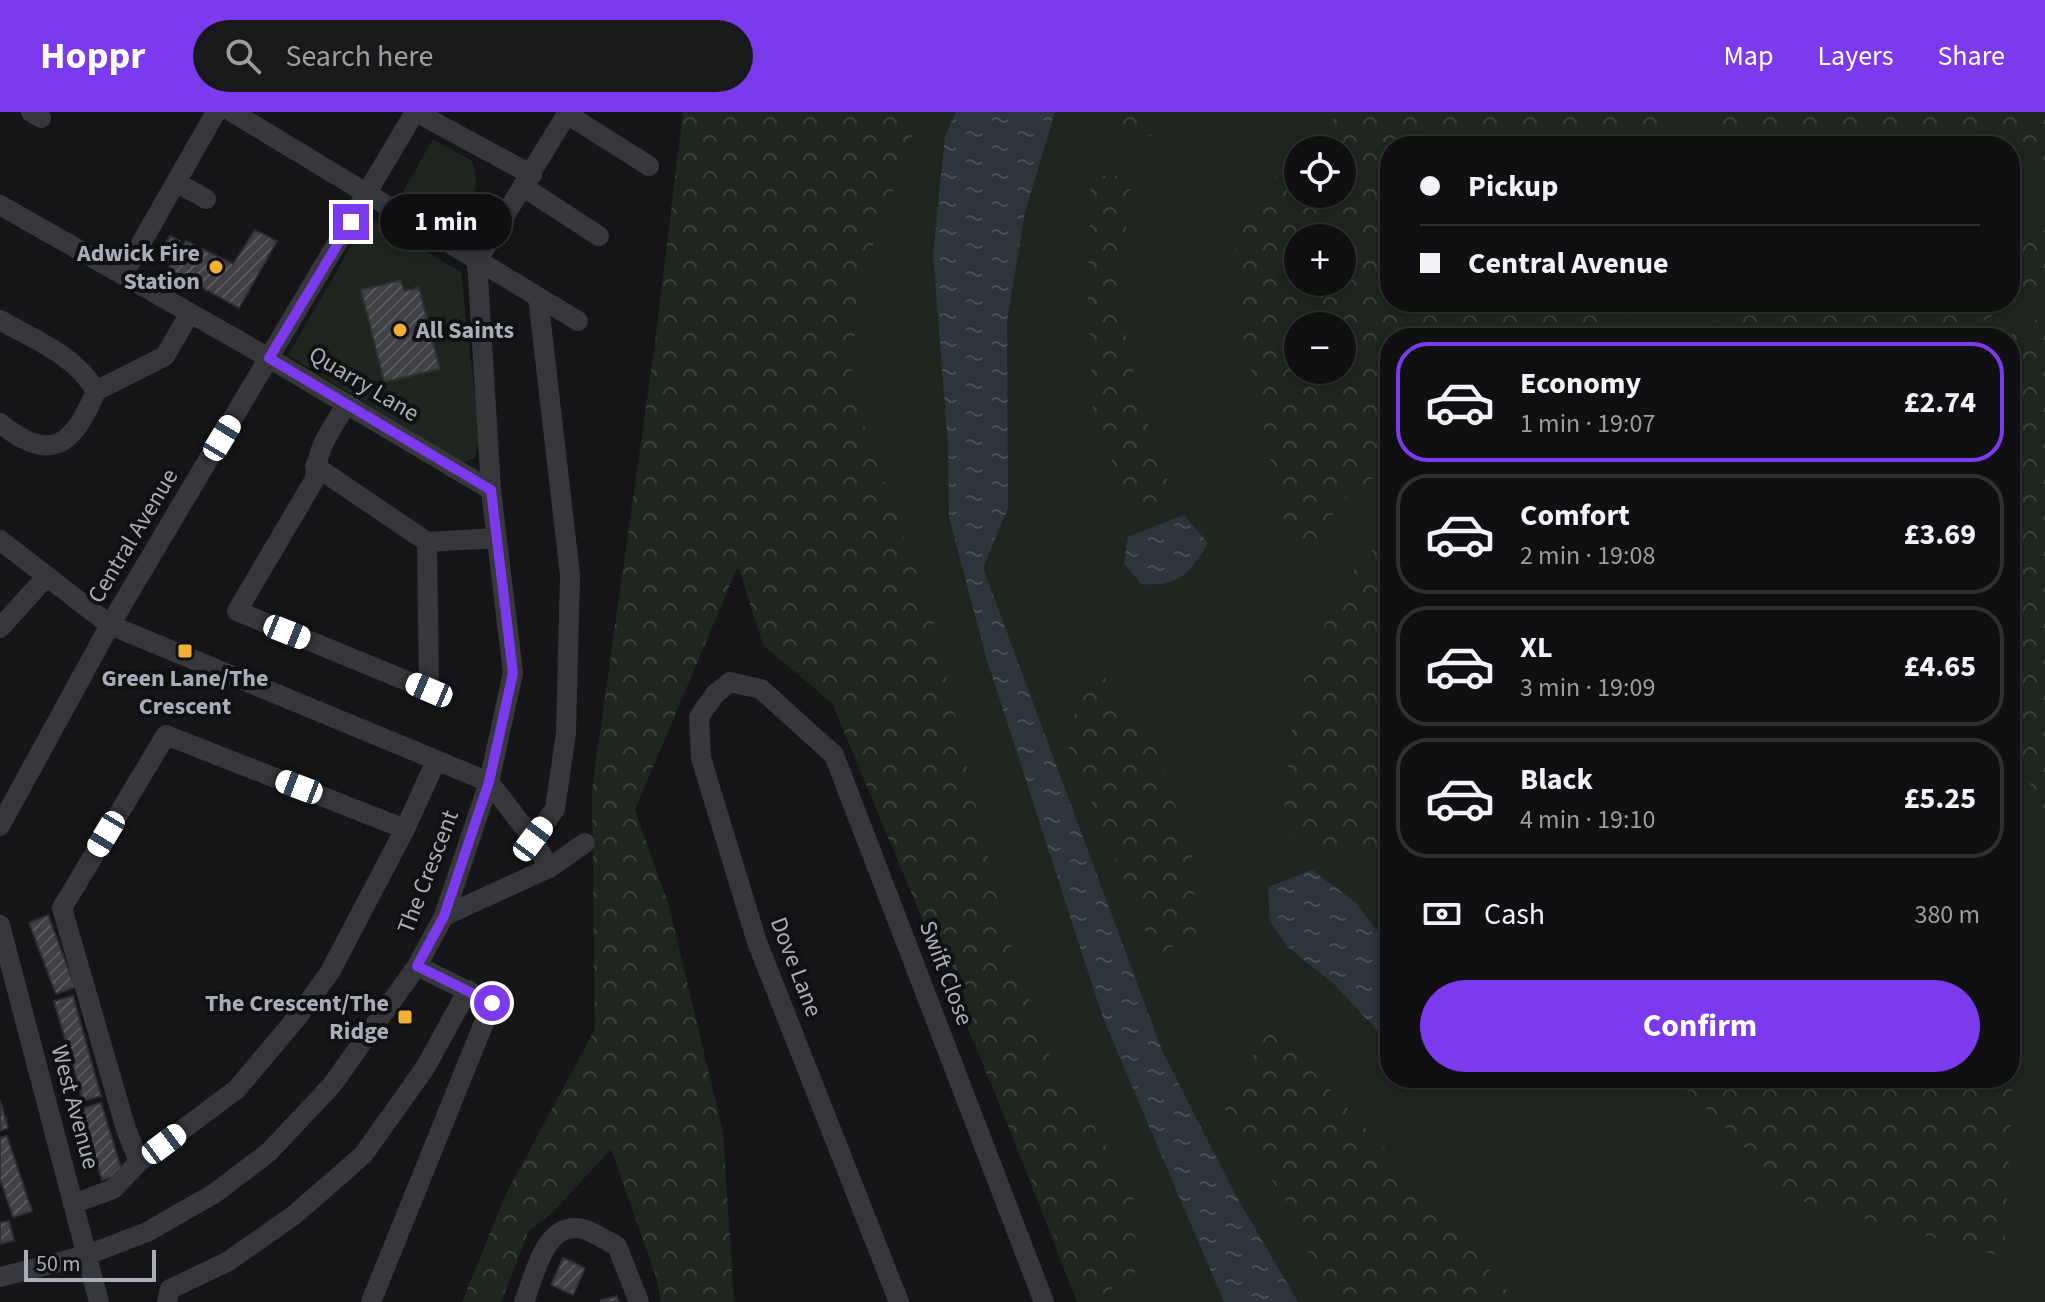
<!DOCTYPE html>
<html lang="en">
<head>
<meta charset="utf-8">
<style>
	:root { --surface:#101012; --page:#19191b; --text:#f1f3f6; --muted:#9c9d9f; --line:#303032; --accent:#7c3aed }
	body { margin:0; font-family:"Source Sans 3",sans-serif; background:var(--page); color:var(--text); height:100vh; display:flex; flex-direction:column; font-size:30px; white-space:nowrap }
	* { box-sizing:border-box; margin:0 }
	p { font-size:26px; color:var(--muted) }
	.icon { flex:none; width:44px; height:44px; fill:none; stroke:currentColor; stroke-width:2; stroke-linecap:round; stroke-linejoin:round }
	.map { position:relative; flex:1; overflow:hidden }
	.panel { position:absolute; left:1380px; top:216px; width:640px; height:760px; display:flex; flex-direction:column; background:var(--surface); border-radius:32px; box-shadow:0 4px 12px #0003,0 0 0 2px var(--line) }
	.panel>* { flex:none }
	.top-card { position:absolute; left:1380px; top:24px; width:640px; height:176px; border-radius:32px; box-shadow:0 4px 12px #0003,0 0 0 2px var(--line); display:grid; align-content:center; height:176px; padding:0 40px; background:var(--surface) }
	.fabs { position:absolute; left:1284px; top:24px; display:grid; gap:16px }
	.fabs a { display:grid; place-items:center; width:72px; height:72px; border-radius:50%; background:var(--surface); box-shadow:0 4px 12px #0003,0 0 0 2px var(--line); font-size:40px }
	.scale { position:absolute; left:24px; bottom:20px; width:132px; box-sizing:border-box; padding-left:8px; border:4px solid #a8adb8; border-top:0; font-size:22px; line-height:28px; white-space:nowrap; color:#a8adb8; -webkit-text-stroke:6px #111113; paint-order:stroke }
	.end { position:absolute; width:36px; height:36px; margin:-18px; border:10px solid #7c3aed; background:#fff; box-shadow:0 0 0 4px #fff }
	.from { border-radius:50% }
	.bubble { position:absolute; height:56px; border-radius:28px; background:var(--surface); box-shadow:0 4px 12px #0003,0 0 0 2px var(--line); font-size:26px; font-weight:700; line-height:56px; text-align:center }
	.car { position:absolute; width:24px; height:48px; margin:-24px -12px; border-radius:10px; box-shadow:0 0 6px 2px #0007; background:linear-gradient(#fff 24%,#345 0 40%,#fff 0 76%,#345 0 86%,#fff 0) }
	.top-card b { display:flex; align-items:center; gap:28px; height:76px; font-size:30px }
	.top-card b+b { border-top:2px solid var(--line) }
	.top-card i { width:20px; height:20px; background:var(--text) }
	ul { padding:14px 0 0; list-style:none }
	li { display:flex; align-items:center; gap:24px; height:120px; margin:0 16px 12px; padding:0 24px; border:4px solid var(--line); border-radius:32px }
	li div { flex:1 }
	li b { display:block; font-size:30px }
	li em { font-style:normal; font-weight:700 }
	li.current { border-color:var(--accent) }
	li>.icon { width:72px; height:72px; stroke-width:1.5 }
	.pay { display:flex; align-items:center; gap:20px; height:88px; padding:0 40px; font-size:30px }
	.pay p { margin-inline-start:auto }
	.action { display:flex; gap:16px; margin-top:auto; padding:16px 40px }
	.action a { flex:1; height:92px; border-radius:48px; background:var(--accent); color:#fff; font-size:32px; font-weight:700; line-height:92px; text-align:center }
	header { display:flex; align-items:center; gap:48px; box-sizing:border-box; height:112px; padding:0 40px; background:var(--accent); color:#fff }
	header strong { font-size:38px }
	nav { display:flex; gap:44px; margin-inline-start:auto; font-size:28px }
	.search { width:560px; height:72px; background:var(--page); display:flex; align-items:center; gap:20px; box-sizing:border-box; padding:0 28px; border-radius:44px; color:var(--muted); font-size:30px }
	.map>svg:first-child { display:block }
	.green { fill:#1e261f; fill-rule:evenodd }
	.forest { fill:url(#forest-crowns); fill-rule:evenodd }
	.water { fill:url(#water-ripples) }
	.building { fill:url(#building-hatch); stroke:#303034; stroke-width:2 }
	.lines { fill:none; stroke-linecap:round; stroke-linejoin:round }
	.minor { stroke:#37383d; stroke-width:20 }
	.route { stroke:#7c3aed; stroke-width:10 }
	.poi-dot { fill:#f2b134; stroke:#111113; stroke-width:3 }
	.labels { text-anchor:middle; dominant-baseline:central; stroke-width:8; stroke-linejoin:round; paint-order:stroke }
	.poi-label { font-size:24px; font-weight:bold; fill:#a8adb8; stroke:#111113; text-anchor:end }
	.street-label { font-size:24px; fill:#a8adb8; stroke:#111113 }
</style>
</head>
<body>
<header>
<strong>Hoppr</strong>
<div class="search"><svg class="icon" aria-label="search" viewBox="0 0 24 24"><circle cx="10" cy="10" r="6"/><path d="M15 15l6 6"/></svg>Search here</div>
<nav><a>Map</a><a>Layers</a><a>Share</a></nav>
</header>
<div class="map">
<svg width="2045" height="1190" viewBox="0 0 2045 1190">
	<defs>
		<pattern id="forest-crowns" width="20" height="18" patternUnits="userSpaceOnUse" patternTransform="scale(2)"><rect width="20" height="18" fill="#1e261f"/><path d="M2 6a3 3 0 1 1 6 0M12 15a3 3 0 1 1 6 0" fill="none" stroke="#3c433d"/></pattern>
		<pattern id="water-ripples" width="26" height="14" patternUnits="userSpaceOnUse" patternTransform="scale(2)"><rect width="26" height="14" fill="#2c353c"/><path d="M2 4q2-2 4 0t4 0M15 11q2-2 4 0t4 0" fill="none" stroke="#485056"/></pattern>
		<pattern id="building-hatch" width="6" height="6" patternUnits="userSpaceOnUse" patternTransform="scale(2)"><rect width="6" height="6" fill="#404145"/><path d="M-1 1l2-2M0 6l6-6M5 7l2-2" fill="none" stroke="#595a5e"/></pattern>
	</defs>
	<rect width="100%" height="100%" fill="#161618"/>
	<path class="green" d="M913,0h240l3,20 5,-20h884v1190h-968l-326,-834zM1390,34h620v156h-620zM1298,38h44v44h-44zM1298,126h44v44h-44zM1298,214h44v44h-44zM1390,226h620v740h-620z
		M433,27l39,22c7,26 5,38 -15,57h-24l-33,-21z
		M368,105l93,55 18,163 -3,22 -13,6 -175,-108z"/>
	<path class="forest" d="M683,0h238l-64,178 -6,100 81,225 71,308 45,129 85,138 4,81 -45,31h-10l-250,-599 -69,-58 -25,-79 -103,244 34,96 54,226 11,170h-73l-5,-25 -45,-128 -57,62 -26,21 -27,70h-39l44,-108 89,-165 -3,-240 63,-446z
		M1110,0h51l-6,24 -49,-4z
		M1341,0h338l-30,34h-259v156h263l-67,36h-196v128l-45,32 -37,52 -20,-11 -46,-208 -8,-112 64,-64v39h44v-44h-39zM1298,126h44v44h-44zM1342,214v44h-44v-44z
		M1724,0h321v50l-35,-1v-15h-311z
		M1091,64h40l-12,127 22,103 36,100 -45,7 -39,-101 -5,-116z
		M2010,106l35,13v52l-89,55h-274l76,-36h252z
		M2045,202v504l-10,-18 -25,-85v-377h-4z
		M1390,419v334l-108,-30 12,-129 46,-121z
		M1095,553l62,85 36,109 3,75 -40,22 -91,-217z
		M2010,703l6,21 -2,220 -10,201 -207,-57 -122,-122h335z
		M1272,915l133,144 112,131h-190l-35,-91 -71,-108z"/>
	<path class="water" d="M956,0h99l-30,100 -18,109 1,187 -25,60 180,485 72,141 63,108h-74l-121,-284 -117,-361 -37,-140 -1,-72 -15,-191 12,-118z
		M1184,403l24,28c-19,31 -29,44 -67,41l-17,-21 4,-26z
		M1312,758l43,32 35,46v96l-57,-61 -44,-35 -19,-26 -2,-35z"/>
	<path class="building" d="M255,118l22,11 -38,67 -71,-39 18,-28 47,23z
		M170,124l10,5 -13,22 -10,-5z
		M401,168l3,11 15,-4 21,82 -56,13 -23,-92z
		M48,803l27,72 -19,7 -27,-71z
		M73,884l28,100 -18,5 -29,-100z
		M0,988l8,28 -8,3z
		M101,991l22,71 -21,6 -22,-71z
		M7,1024l25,75 -19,6 -13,-38v-41z
		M9,1109l5,19 -14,4v-21z
		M563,1146l22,10 -12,27 -22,-10z
		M617,1184l2,6h-18v-2z"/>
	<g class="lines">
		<path class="minor" d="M31,0l10,6
			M232,0l346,209
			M416,0l116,63
			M567,2l82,52
			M176,70l30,17
			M525,76l74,48
			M0,93l269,153 222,132
			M477,149l91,-149
			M123,163l93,-163
			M0,208c35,20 75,35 96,71
			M0,311c51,41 73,23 96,-32l69,-35 25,-43
			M315,354l112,76 2,148 -192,-79 78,-132c1,-30 16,-50 32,-75
			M0,428l110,85 379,157 44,57 16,29
			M427,430l70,-4
			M0,516l47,-52
			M0,714l110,-201 305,-513
			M533,727l22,-30 11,-76 4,-158 -32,-278
			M444,804l105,-48 36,-25
			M0,813l99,377
			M139,1050l-13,-33 -64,-221 104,-173 239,94
			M73,1092l40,-15 26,-27 98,-73 62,-74 31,-43 75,-143 31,-68
			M0,1165l87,-22 60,-23 68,-39 54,-41 63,-67 85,-119 27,-50 45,-134 24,-109 -22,-183 -14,-229
			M167,1190l3,-13 57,-27 66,-46 70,-61 62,-87 43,-78
			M371,1190l121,-299 -75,-37
			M524,1190c10,-24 19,-75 52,-74 12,0 29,12 41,18l22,56
			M899,1190l-142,-360 -56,-184 -2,-41 16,-23 15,-12 31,7 73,66 210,547"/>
	</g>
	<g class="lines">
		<path class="route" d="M351,110l-82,136 222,132 22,183 -24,109 -45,134 -27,50 75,37"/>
	</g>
	<g class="poi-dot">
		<circle cx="216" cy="155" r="8"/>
		<circle cx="400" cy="218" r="8"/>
		<rect x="177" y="531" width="16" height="16" rx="4"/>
		<rect x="397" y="897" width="16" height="16" rx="4"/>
	</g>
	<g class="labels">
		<g class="poi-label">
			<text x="200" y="141">Adwick Fire<tspan x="200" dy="28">Station</tspan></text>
			<text x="416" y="218" text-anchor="start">All Saints</text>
			<text x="185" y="566" text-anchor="middle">Green Lane/The<tspan x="185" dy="28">Crescent</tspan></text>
			<text x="389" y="891">The Crescent/The<tspan x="389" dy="28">Ridge</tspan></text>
		</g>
		<g class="street-label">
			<text transform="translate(364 272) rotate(31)">Quarry Lane</text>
			<text transform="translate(133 424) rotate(-59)">Central Avenue</text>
			<text transform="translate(428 760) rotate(-69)">The Crescent</text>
			<text transform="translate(796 855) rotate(69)">Dove Lane</text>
			<text transform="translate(946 861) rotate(69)">Swift Close</text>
			<text transform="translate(75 995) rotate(75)">West Avenue</text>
		</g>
	</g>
</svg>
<div class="fabs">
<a><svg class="icon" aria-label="locate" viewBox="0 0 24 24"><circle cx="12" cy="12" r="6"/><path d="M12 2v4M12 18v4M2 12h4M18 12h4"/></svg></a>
<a>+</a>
<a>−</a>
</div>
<div class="scale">50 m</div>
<i class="end from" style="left:492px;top:891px"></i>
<i class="end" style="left:351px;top:110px"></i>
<div class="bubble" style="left:380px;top:82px;width:132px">1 min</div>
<i class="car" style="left:222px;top:326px;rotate:31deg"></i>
<i class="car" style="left:287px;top:520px;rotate:112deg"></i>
<i class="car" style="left:429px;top:578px;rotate:293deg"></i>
<i class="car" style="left:299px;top:675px;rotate:291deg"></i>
<i class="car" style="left:106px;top:722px;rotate:211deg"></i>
<i class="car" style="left:533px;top:727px;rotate:37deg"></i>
<i class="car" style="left:164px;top:1032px;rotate:53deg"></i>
<div class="top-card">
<b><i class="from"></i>Pickup</b>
<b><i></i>Central Avenue</b>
</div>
<section class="panel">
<ul>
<li class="current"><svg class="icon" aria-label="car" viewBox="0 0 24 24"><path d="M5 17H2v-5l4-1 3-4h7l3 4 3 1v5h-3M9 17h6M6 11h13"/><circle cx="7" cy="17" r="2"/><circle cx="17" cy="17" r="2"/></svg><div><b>Economy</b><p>1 min · 19:07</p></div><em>£2.74</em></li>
<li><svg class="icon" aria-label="car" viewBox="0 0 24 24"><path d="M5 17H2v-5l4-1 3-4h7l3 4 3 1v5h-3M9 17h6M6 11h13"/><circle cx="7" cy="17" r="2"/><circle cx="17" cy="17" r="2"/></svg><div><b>Comfort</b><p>2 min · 19:08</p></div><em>£3.69</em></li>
<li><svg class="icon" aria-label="car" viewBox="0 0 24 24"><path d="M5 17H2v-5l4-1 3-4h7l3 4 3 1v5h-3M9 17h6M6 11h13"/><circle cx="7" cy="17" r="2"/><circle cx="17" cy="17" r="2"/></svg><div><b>XL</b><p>3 min · 19:09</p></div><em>£4.65</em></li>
<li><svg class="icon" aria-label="car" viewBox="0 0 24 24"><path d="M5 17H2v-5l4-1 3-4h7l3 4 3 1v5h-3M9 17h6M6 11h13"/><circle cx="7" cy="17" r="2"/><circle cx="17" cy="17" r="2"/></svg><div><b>Black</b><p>4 min · 19:10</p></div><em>£5.25</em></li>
</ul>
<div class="pay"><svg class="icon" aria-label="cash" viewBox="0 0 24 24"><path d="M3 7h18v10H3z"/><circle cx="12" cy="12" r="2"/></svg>Cash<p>380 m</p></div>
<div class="action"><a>Confirm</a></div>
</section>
</div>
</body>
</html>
